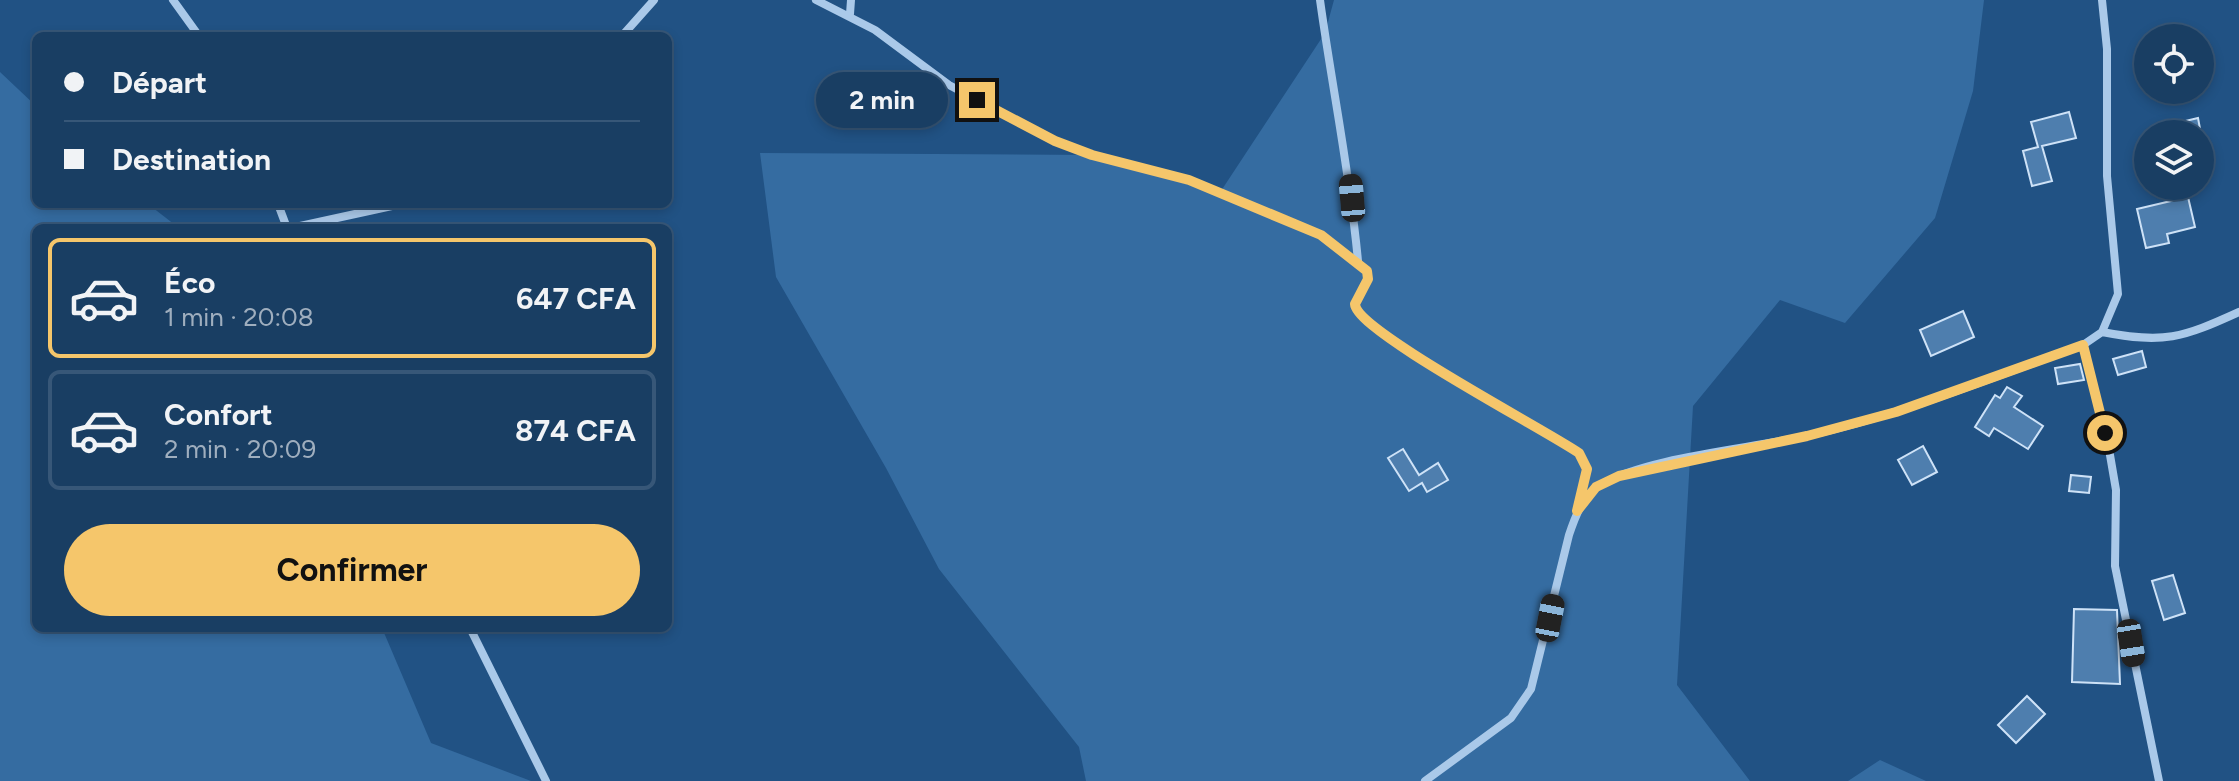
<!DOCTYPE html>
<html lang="fr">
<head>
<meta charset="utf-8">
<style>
	:root { --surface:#193e63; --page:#224569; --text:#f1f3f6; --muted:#9faebe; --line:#375778; --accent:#f5c66b }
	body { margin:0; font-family:Figtree,sans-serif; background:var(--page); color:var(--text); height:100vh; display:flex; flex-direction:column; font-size:30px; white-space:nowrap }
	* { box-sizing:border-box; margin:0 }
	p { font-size:26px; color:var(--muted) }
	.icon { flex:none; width:44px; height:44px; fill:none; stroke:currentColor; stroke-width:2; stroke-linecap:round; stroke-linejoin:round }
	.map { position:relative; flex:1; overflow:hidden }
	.details { position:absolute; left:32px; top:224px; width:640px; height:408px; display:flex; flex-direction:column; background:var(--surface); border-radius:12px; box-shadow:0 4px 12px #0003,0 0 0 2px var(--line) }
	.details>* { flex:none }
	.banner { position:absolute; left:32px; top:32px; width:640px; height:176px; border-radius:12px; box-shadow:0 4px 12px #0003,0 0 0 2px var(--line); display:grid; align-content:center; height:176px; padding:0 32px; background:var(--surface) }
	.buttons { position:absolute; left:2134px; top:24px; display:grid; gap:16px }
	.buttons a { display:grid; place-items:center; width:80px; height:80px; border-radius:50%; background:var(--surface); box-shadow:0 4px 12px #0003,0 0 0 2px var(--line); font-size:40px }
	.end { position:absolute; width:36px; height:36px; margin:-18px; border:10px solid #f5c66b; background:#111; box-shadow:0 0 0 4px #111 }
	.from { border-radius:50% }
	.bubble { position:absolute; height:56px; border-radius:28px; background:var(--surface); box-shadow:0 4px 12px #0003,0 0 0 2px var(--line); font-size:26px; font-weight:700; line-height:56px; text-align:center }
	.car { position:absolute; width:24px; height:48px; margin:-24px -12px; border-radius:10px; box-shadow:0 0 6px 2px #0007; background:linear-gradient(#222 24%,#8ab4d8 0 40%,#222 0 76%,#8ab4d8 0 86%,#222 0) }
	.banner b { display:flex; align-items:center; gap:28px; height:76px; font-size:30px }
	.banner b+b { border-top:2px solid var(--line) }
	.banner i { width:20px; height:20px; background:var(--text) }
	ul { padding:14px 0 0; list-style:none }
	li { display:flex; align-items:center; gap:24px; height:120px; margin:0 16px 12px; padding:0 16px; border:4px solid var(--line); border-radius:12px }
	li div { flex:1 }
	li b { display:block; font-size:30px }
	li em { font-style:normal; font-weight:700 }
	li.on { border-color:var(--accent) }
	li>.icon { width:72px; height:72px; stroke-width:1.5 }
	.primary-button { display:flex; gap:16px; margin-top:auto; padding:16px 32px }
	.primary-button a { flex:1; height:92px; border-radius:48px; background:var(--accent); color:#111; font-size:32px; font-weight:700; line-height:92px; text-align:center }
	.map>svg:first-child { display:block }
	.green { fill:#356ca1 }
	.building { fill:#4e7eae; stroke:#cee2f7; stroke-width:2 }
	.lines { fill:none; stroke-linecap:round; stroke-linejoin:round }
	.street { stroke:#aac9e9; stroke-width:8 }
	.route { stroke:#f5c66b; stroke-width:10 }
</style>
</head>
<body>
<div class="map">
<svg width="2239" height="781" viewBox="0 0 2239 781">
	<rect width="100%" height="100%" fill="#215284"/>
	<path class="green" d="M1334,0h650l-11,91 -38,127 -90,105 -65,-23 -87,106 -16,279 73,96h-664l-7,-34 -140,-178 -53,-101 -110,-191 -16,-124 332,2 127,39 106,-161z
		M0,72l36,34v98h112l31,24h-143v400h346l49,115 100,38h-531z
		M1880,760l46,21h-78z"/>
	<path class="building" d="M2069,112l7,26 -34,8 10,35 -20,5 -9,-35 15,-4 -7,-25z
		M2198,118l3,16h-44l-1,-6z
		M2188,197l7,30 -28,7 2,9 -23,5 -9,-39z
		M1963,311l11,26 -43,19 -11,-26z
		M2142,351l4,16 -28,8 -5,-16z
		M2080,364l4,16 -26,4 -3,-16z
		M2007,387l15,9 -8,11 29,19 -15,23 -34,-21 -5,8 -14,-9 20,-32 5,3z
		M1923,446l14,26 -25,13 -14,-25z
		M1403,449l16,26 19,-12 10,17 -21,12 -5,-9 -13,8 -21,-33z
		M2071,475l20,2 -2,16 -20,-2z
		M2173,575l12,38 -21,7 -12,-39z
		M2074,609l43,1 3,74 -48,-2z
		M2027,696l18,18 -29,29 -18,-18z"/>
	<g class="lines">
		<path class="street" d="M173,0l26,36
			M816,0l59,30 74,55 106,56 37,14 97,25 132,55 46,36 1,8 -13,25c1,27 191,126 224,149l8,16 -8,36
			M1320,0c12,87 30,173 38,261
			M850,14l1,-14
			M622,36l32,-36
			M278,204l9,24
			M291,228l110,-24
			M2102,332c62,12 80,6 137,-20
			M2083,345l27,110 6,35 -1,76 44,215
			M470,628l76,153
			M1425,781l86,-63 20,-29 38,-154c6,-18 14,-40 31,-50 48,-28 149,-36 206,-49 95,-21 185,-58 277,-91l19,-13 16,-38 -11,-118v-127l-5,-49"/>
	</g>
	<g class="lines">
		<path class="route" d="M977,100l78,41 37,14 97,25 132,55 46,36 1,8 -13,25c1,27 191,126 224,149l8,16 -10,42 19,-24 23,-11 188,-40 89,-24 187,-67 22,88"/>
	</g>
</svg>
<div class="buttons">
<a><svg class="icon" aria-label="locate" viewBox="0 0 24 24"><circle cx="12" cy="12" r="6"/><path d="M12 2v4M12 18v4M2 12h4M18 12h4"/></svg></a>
<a><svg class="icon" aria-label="layers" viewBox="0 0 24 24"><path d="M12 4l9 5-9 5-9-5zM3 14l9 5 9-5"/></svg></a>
</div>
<i class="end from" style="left:2105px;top:433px"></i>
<i class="end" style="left:977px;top:100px"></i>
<div class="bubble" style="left:816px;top:72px;width:132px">2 min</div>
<i class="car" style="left:1352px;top:198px;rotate:355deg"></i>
<i class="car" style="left:1550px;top:618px;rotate:11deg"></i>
<i class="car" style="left:2131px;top:643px;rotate:171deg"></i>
<div class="banner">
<b><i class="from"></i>Départ</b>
<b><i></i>Destination</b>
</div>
<section class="details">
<ul>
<li class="on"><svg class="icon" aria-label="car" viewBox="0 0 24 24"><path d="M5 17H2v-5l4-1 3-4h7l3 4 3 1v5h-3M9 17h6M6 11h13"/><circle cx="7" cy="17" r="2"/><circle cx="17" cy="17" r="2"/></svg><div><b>Éco</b><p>1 min · 20:08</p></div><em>647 CFA</em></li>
<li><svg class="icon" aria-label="car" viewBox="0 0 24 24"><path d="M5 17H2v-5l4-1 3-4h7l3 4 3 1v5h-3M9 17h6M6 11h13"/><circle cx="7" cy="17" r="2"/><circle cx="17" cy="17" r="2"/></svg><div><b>Confort</b><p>2 min · 20:09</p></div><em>874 CFA</em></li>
</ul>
<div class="primary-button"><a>Confirmer</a></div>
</section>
</div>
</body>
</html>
